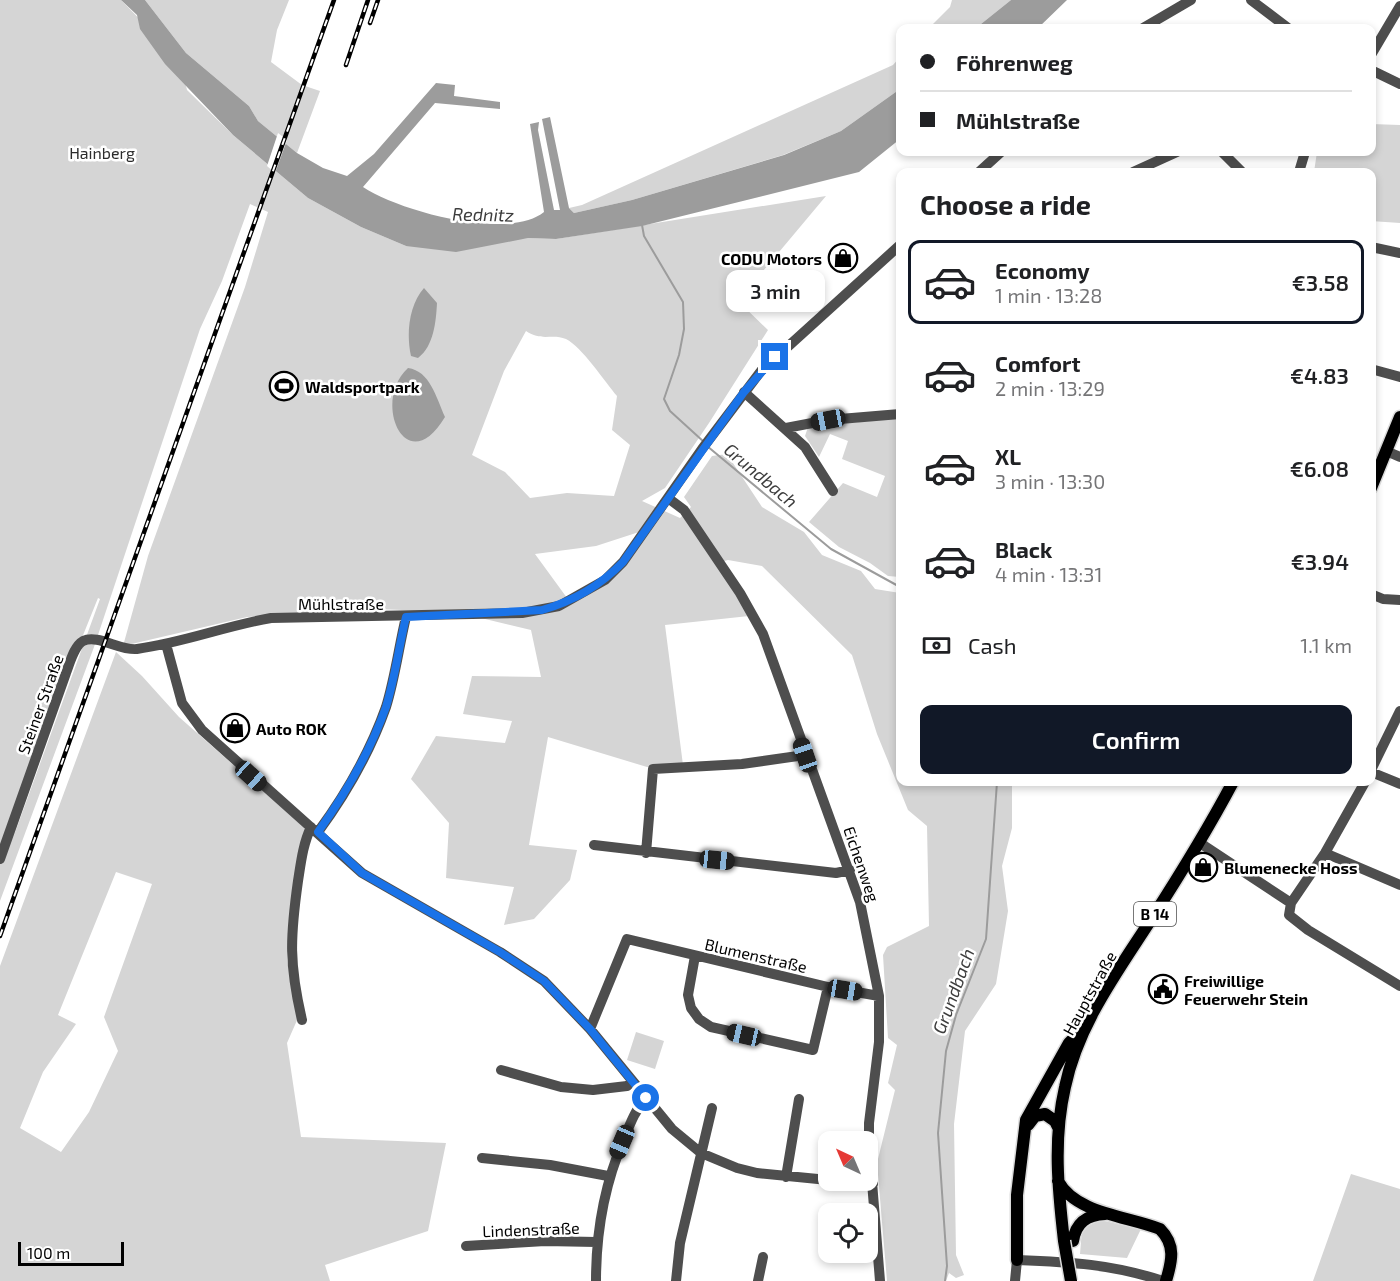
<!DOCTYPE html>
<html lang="en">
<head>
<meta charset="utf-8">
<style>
	:root { --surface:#fff; --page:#f2f2f2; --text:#202124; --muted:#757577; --line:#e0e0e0; --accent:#111827 }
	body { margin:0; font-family:"Exo 2",sans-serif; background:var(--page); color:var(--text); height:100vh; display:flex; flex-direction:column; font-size:22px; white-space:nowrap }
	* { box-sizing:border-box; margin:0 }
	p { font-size:20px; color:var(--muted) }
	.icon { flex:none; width:33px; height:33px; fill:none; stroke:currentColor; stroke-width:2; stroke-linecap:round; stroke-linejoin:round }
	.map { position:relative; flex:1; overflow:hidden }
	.drawer { position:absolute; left:896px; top:168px; width:480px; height:618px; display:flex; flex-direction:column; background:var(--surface); border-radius:12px; box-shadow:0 3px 9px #0003 }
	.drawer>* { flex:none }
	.banner { position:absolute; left:896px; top:24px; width:480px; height:132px; border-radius:12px; box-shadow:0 3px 9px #0003; display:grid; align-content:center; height:132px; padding:0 24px; background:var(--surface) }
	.needle { width:39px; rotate:316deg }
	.buttons { position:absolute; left:818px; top:1131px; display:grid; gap:12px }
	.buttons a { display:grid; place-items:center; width:60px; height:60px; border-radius:12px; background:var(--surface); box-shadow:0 3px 9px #0003; font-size:30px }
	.scale { position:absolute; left:18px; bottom:15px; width:106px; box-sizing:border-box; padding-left:6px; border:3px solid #000; border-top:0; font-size:16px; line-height:21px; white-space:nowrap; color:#000; -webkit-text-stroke:4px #fff; paint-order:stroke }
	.end { position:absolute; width:27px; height:27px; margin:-14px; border:8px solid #1a73e8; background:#fff; box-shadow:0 0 0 3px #fff }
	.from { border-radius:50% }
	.bubble { position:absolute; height:42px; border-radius:12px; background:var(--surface); box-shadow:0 3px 9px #0003; font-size:20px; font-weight:600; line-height:42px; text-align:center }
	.car { position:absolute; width:18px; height:36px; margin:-18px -9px; border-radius:8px; box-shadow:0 0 4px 2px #0007; background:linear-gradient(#222 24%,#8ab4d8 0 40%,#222 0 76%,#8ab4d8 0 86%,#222 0) }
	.banner b { display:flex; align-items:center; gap:21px; height:57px; font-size:22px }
	.banner b+b { border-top:2px solid var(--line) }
	.banner i { width:15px; height:15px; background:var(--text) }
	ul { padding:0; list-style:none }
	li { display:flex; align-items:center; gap:18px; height:84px; margin:0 12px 9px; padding:0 12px; border:3px solid transparent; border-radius:12px }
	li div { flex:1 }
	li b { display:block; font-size:22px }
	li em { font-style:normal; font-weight:600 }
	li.active { border-color:var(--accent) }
	li>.icon { width:54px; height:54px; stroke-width:1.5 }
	h2 { padding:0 24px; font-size:27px; line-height:72px }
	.pay { display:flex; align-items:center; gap:15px; height:66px; padding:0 24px; font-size:22px }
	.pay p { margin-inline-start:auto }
	.primary-button { display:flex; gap:12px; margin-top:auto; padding:12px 24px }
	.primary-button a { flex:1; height:69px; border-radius:12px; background:var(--accent); color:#fff; font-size:24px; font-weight:600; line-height:69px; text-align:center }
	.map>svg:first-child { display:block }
	.green { fill:#d5d5d5; fill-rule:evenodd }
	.water { fill:#9c9c9c }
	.pier { fill:#fff }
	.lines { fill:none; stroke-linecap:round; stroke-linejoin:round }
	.stream { stroke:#9c9c9c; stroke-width:2 }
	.major-casing { stroke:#dbdbdb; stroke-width:15 }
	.minor { stroke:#4e4e4e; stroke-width:10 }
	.major { stroke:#000; stroke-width:12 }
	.rail-casing { stroke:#000; stroke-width:4.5 }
	.rail { stroke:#fff; stroke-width:2; stroke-dasharray:7; stroke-linecap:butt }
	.major-bridge-casing { stroke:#dbdbdb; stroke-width:15; stroke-linecap:butt }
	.major-bridge { stroke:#000; stroke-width:12 }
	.route { stroke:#1a73e8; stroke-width:8 }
	.labels { text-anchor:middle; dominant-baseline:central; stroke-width:5; stroke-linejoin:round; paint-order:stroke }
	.shield { fill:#fff; stroke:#4c4c4c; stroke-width:1.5 }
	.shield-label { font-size:15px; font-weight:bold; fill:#000 }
	.park-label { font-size:16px; fill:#2c2c2c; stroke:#fff }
	.poi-label { font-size:16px; font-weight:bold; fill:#000; stroke:#fff; text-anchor:start }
	.street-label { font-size:16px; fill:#000; stroke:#fff }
	.water-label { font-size:18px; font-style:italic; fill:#3d3d3d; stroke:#fff }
</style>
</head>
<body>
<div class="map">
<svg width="1400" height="1281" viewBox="0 0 1400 1281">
	<rect width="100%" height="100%" fill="#fff"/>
	<path class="green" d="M0,0h121l41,42 20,28 5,20 46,45 75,63 53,29 45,19 122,-8 28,1 270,-43 -88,105 30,29 -59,93 -44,65 -23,13 38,17 11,-11 -7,-10 28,-41 15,-2 35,53 42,25 18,23 39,16 14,18 25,4v189h112v46l-10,38 6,45 -12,73 -31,47 -11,93 2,131 8,20 -8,3 -7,-5 -3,8h-59l-10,-118 18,-73 -7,-7 9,-38 -9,-7 -5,-83 4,-8 42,-21 -2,-100 -19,-16 -31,-76 -25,-79 -90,-89 -34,-6 -11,3 32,53 -84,9 18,140 -36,2 -99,-30 -19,108 48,5 -7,30 -36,39 -30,6 10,-38 -68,-9 3,-55 -38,-44 25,-43 69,7 7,-22 -49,-7 9,-38 69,1 -10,-47 -75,-18 -80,-3 -129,8 -124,29 25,-90 97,-269 23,-75 -18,-8 -28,77 -22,48 -106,318 -94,254zM526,331c16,11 26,2 40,8 16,8 39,43 51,57l-5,34 18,15 -16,51 -47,-3 -37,5 -25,-26 -33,-17 32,-84zM639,532l-18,30 -51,40 -35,-48 61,-8zM98,598l2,1 -87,239 52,-158z
		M145,0h144l-12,30 -6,32 31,23 18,6 -23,62 -39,-32 -9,-15 -63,-53z
		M952,0h59l-35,28h-47l21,-21z
		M900,57v32l-59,42 -58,24 -151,45 -58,13 -5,-5 13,-3 311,-140z
		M1371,124l29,1v98l-29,-2v-49h-57l3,-20h54z
		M900,418v159l-12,-1 -18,-13 -31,-16 -30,-25 34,-39 34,14 8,-21 -43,-17 6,-18 -18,-7 -11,23 -14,-21 3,-9z
		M116,652l26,24 37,41 126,111 -15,82 -3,50 11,58 -11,25 14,94 145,6 -18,88 -103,34 5,16h-330v-315zM116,872l36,12 -48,133 14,34 -29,61 -28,40 -41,-24 23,-56 33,-48 -18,-9z
		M636,1032l28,9 -9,28 -28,-9z
		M1351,1174l49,15v92h-87z
		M1100,1220l41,9 -14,29 -47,-4 2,-25z"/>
	<path class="water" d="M121,0h24l41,53 63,53 9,15 39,32 26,15 24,8 27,-22 62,-71 19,2 -1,11 46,6v7l-65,-6 -72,84c36,24 145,54 181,25l-14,-88 9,-2 -1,8 16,80h6l-18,-91 8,-2 19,91 5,5 58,-13 152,-45 57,-24 59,-42v50l-41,33 -217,54 -86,13 -28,-1 -72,14 -50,-6 -45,-19 -53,-29 -75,-63 -68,-71 -25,-35 -3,-14z
		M1011,0h56l-29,28h-62z
		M424,288l13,15c-1,18 -3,43 -19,55l-7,-2c-5,-22 -2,-51 13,-68z
		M408,368c22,3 28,29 37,49 -39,65 -74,-16 -37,-49z"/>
	<path class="pier" d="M278,133l9,7 -12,33 -8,-7z"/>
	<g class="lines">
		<path class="stream" d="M642,225l2,11 39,66 1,27 -5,26 -15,44 6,12 34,31
			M707,446l124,103 69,38
			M945,1281l2,-15 -9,-133 8,-82 10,-36 30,-76 11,-157"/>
		<g class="major-casing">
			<path id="major" d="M1371,488l29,-71
				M1028,1125l7,-9 10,-2 10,7 3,6
				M1058,1181c18,33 70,35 102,48 16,16 12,32 6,52
				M1064,1241c-6,-52 -11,-102 1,-154 13,-63 53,-116 87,-169 29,-45 56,-89 81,-136
				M1073,1241c3,-19 14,-26 32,-27
				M1017,1260v-65l9,-75 43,-77 13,-13"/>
		</g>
		<path class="minor" d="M1251,0l37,28
			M1143,28l48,-28
			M1371,55l29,-49
			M1371,70l29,14
			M1222,152l20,20
			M979,172l22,-20
			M1133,172l44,-20
			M1299,172l6,-20
			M1371,247l29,6
			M1371,369l29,8
			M744,392l61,55 28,44
			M786,428l42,-8 72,-6
			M1386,451l14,6
			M668,498l16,12 56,83 23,41 97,268 19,94v46l-10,81v22l11,136
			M1371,594l12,5 17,1
			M166,644l16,59 20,27 160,143 138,79 44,29 46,48 82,100 29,24 36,15 20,5 71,7
			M1371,770l29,-59
			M1371,772l29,12
			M1365,782l-40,71 -34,50 -2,12 19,15 92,56
			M318,832c28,-38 52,-80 68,-125 9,-29 13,-61 20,-90
			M1200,843l91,60
			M594,845l242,28 14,-3
			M646,853l7,-84 89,-5 63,-9
			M1325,853l75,32
			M0,859l66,-186c4,-10 8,-27 17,-32 15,-7 37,10 54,8 45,-6 88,-23 134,-31l251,-5 37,-7 46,-26 18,-18 79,-113 59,-78 139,-126
			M695,956l-7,39 3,13 8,11 12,8 102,23 15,-63
			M302,1020c-13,-56 -12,-82 -4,-139 3,-19 5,-37 13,-54
			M590,1029l37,-90 201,48 51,9
			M501,1070l60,17 32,3 34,-4 5,-4
			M482,1158l68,7 58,11
			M786,1177l13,-78
			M828,1180l45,4
			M466,1246l79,-5 51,1
			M596,1281c0,-50 8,-96 28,-142 6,-15 11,-29 22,-41
			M676,1281l4,-38 32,-135
			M758,1281l5,-24
			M1015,1281l2,-21c53,2 95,4 146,21"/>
		<use href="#major" class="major"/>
		<g class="rail-casing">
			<path id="rail" d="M370,23l8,-23
				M346,65l22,-65
				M0,936l334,-936"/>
		</g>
		<use href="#rail" class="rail"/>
		<g class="major-bridge-casing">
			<path id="major-bridge" d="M1064,1241l7,40"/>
		</g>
		<use href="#major-bridge" class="major-bridge"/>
	</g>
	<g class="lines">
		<path class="route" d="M646,1098l-56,-69 -46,-48 -44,-29 -138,-79 -44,-41c28,-39 52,-80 68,-125 9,-29 13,-61 20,-90l136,-7c32,-9 58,-24 81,-48l121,-170 31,-35"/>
	</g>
	<defs>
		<g id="shop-ring" transform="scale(1.5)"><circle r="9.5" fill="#fff" stroke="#000" stroke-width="1.5"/><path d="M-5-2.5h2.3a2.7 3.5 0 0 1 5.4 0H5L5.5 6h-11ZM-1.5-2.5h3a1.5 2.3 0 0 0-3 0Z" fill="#000"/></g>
		<g id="stadium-ring" transform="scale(1.5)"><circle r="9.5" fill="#fff" stroke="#000" stroke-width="1.5"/><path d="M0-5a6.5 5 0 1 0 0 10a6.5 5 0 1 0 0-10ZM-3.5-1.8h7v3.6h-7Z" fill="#000"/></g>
		<g id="civic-ring" transform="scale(1.5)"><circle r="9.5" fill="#fff" stroke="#000" stroke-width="1.5"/><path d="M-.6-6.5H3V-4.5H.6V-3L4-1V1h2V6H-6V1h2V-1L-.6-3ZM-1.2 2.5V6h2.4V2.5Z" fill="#000"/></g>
	</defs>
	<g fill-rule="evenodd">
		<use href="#shop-ring" x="843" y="258"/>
		<use href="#stadium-ring" x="284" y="386"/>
		<use href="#shop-ring" x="235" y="728"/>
		<use href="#shop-ring" x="1203" y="867"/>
		<use href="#civic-ring" x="1163" y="989"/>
	</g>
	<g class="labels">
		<rect class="shield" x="1134" y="902" width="42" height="24" rx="4.5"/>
		<g class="shield-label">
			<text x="1155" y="914">B 14</text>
		</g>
		<g class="park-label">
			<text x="102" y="152">Hainberg</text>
		</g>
		<g class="poi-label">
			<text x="822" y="258" text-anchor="end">CODU Motors</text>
			<text x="305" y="386">Waldsportpark</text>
			<text x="256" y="728">Auto ROK</text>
			<text x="1224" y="867">Blumenecke Hoss</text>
			<text x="1184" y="980">Freiwillige<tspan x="1184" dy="18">Feuerwehr Stein</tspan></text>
		</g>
		<g class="street-label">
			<text x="341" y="603">Mühlstraße</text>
			<text transform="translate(40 704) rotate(-70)">Steiner Straße</text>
			<text transform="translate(862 864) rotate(71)">Eichenweg</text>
			<text transform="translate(756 955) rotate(13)">Blumenstraße</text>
			<text transform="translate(1089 993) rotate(-61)">Hauptstraße</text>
			<text transform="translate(531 1229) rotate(-2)">Lindenstraße</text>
		</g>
		<g class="water-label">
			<text transform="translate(483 214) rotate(1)">Rednitz</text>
			<text transform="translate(761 475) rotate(40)">Grundbach</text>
			<text transform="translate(953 991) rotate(-70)">Grundbach</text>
		</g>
	</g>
</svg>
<div class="buttons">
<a><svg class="needle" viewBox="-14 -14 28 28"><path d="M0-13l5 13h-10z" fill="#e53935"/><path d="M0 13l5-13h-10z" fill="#757577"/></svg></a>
<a><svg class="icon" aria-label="locate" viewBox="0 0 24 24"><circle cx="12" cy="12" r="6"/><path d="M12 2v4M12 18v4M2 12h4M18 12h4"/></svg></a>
</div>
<div class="scale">100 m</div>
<i class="end from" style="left:646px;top:1098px"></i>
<i class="end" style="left:775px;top:357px"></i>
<div class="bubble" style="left:726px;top:270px;width:99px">3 min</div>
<i class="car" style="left:828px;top:420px;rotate:259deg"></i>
<i class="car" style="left:805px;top:755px;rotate:341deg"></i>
<i class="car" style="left:251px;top:776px;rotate:132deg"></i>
<i class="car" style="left:717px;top:860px;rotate:96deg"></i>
<i class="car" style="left:845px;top:990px;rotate:100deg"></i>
<i class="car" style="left:744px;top:1035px;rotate:283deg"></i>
<i class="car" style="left:622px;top:1142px;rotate:203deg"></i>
<div class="banner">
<b><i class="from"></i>Föhrenweg</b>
<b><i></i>Mühlstraße</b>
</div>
<section class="drawer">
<h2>Choose a ride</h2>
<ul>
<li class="active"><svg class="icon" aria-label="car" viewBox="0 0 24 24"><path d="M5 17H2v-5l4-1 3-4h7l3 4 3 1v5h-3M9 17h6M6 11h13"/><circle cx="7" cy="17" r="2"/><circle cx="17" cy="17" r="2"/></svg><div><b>Economy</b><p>1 min · 13:28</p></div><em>€3.58</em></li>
<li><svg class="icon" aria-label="car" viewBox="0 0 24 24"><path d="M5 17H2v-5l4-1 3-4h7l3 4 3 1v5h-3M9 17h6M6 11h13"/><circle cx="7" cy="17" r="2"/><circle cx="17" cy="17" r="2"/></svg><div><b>Comfort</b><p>2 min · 13:29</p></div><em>€4.83</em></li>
<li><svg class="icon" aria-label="car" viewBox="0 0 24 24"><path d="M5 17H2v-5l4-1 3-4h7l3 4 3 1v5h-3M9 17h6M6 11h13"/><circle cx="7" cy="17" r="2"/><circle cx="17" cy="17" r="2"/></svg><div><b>XL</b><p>3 min · 13:30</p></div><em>€6.08</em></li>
<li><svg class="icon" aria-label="car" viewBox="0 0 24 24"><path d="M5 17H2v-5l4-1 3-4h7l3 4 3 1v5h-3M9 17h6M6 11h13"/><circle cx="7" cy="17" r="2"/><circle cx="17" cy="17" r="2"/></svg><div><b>Black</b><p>4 min · 13:31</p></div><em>€3.94</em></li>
</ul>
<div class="pay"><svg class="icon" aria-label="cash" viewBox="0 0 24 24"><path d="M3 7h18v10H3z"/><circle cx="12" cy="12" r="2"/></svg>Cash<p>1.1 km</p></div>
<div class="primary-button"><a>Confirm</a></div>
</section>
</div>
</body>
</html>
